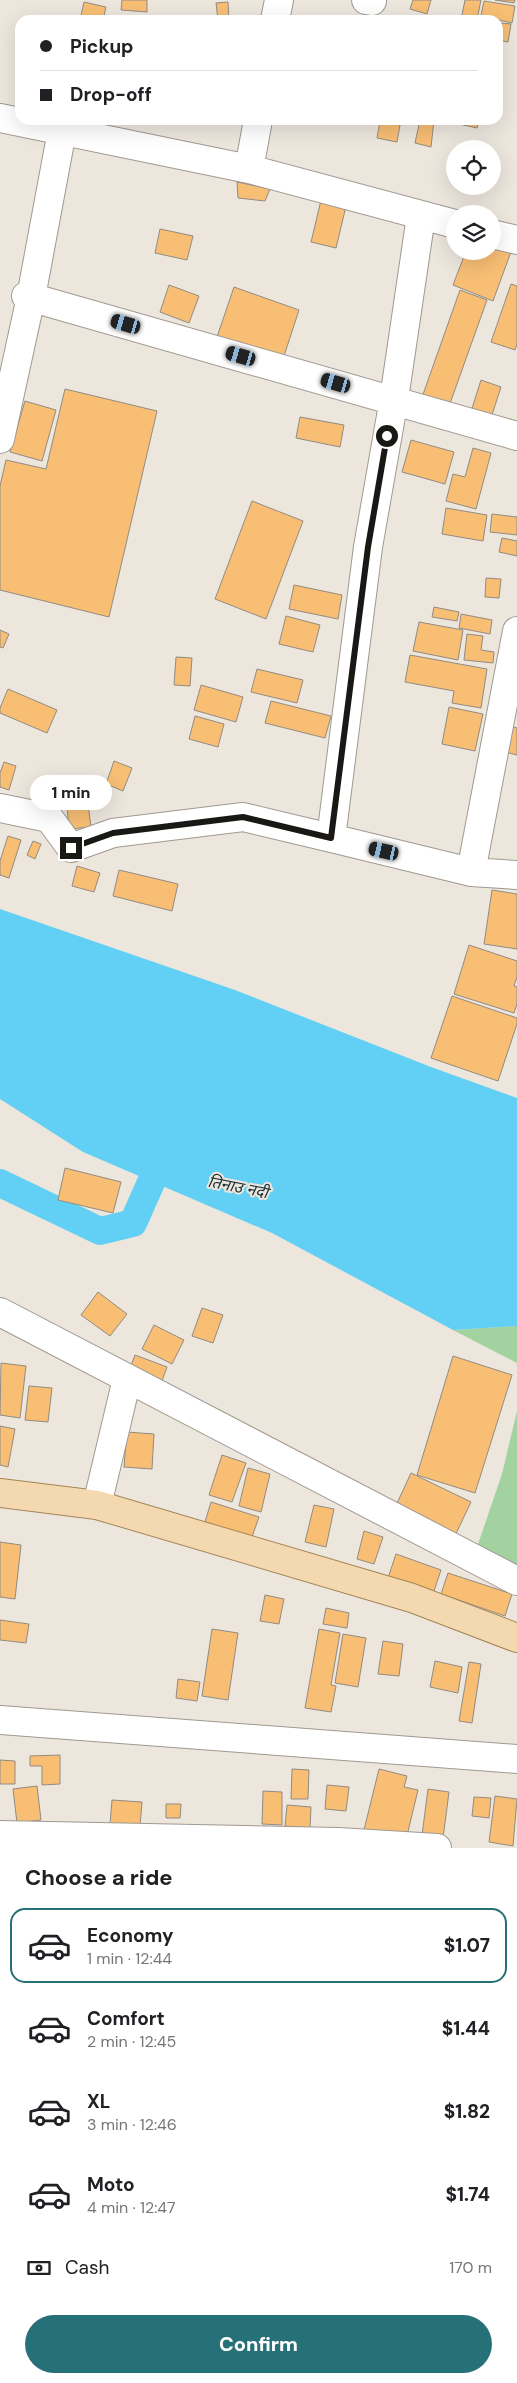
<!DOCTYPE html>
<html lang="en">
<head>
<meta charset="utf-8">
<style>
	:root { --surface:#fff; --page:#f6f6f6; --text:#202124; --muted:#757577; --line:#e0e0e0; --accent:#267077 }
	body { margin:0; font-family:"DM Sans","Noto Sans Devanagari",sans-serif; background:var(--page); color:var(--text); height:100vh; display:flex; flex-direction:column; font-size:19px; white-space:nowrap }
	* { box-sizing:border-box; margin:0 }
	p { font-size:16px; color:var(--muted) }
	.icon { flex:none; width:28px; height:28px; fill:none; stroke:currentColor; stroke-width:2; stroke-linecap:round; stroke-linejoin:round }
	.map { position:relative; height:1848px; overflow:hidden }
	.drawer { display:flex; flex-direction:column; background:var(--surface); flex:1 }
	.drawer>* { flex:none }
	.hud { position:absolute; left:15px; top:15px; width:488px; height:110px; border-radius:15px; box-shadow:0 5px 20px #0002; display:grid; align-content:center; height:110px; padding:0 25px; background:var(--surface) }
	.buttons { position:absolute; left:446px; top:140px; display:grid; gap:10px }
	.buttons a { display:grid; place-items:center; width:55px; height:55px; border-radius:50%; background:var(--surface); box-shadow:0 5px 20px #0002; font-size:25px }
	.end { position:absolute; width:22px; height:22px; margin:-11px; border:6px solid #1a1815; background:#fff; box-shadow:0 0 0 2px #fff }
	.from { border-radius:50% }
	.bubble { position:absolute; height:35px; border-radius:18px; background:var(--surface); box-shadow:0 5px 20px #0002; font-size:16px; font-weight:800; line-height:35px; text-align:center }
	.car { position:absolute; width:15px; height:30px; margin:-15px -8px; border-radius:6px; box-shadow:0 0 4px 1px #0007; background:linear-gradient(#222 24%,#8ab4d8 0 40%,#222 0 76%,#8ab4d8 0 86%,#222 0) }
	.hud b { display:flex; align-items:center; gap:18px; height:48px; font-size:19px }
	.hud b+b { border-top:1px solid var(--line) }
	.hud i { width:12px; height:12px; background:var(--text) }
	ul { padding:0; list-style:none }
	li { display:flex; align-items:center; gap:15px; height:75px; margin:0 10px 8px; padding:0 15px; border:2px solid transparent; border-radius:15px }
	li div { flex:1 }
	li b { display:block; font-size:19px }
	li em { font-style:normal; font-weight:800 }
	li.on { border-color:var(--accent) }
	li>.icon { width:45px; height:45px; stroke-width:1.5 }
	h2 { padding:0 25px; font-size:22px; line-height:60px }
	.pay { display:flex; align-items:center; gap:12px; height:55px; padding:0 25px; font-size:19px }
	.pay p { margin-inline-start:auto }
	.primary-button { display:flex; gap:10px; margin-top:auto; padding:10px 25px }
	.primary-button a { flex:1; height:58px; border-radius:30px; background:var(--accent); color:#fff; font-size:20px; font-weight:800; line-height:58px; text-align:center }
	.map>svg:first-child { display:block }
	.green { fill:#a2d29f }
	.water { fill:#62d0f5 }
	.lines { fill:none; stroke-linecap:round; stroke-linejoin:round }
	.canal { stroke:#62d0f5; stroke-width:28 }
	.building { fill:#f7be74; stroke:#928b83 }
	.minor-casing { stroke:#a09991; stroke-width:30 }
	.major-casing { stroke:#a38557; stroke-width:30 }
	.minor { stroke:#fff; stroke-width:28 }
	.major { stroke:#f4d9b0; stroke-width:28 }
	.route { stroke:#1a1815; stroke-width:6 }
	.labels { text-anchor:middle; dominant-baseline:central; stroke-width:4; stroke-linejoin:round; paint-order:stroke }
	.water-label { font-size:16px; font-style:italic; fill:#192d34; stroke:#ede6dd }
</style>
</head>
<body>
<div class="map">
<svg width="517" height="1848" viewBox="0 0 517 1848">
	<rect width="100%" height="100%" fill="#ede6dd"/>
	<path class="green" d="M517,1326v37l-64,-33z
		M517,1411v157l-41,-18 26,-76z"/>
	<path class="water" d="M0,909l235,81 196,77 86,31v228l-64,4 -181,-97 -189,-81 -83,-53z"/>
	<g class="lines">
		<path class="canal" d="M0,1183l100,48 33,-8 23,-52"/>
	</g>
	<path class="building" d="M122,0h25v12l-26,-2z
		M413,0h18l-4,14 -17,-5z
		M465,0h16l-4,20h-16z
		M495,0h20l-1,3z
		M484,1l31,5 -3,17 -14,-3v5v-5h-18z
		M84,2l22,5 -3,13h-23z
		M228,2l1,18h-11l-2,-17z
		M403,16l19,4h-20z
		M500,23l11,1 -3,18 -10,-2z
		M393,120h17l-1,3z
		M420,120h14l-3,27 -16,-4z
		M460,120h19l-2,8 -18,-4z
		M380,121l20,4 -3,17 -20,-4z
		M237,182l33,7 -5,12 -27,-3z
		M322,196l25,6 -11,46 -25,-6z
		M160,229l33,7 -6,24 -32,-7z
		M492,242l20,7 -19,52 -40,-16 13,-34h26z
		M511,284l6,2v58l-2,6 -24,-8z
		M169,285l30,11 -10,27 -29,-11z
		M234,287l65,23 -16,49 -66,-22z
		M460,290l27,10 -39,109 -27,-9z
		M481,380l20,7 -12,37 -20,-6z
		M65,389l92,22 -48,206 -109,-27v-104l6,-26 40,9z
		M25,401l31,9 -14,51 -32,-9z
		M300,417l44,8 -4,22 -44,-9z
		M411,440l43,12 -9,32 -43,-12z
		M473,448l18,5 -15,56 -30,-8 7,-27 12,3z
		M252,501l51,20 -37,98 -51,-20z
		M446,508l41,7 -4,26 -41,-7z
		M492,514l25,3v18l-27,-3z
		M502,538l15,3v15l-18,-4z
		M486,578l15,1 -2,19 -14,-1z
		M294,585l48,10 -4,24 -49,-10z
		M434,607l25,5 -2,9 -25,-4z
		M461,614l31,6 -2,14 -31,-6z
		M286,616l34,9 -7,27 -34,-8z
		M419,622l44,8 -5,30 -45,-9z
		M0,630l9,4 -6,14 -3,-1z
		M467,634l16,2 -2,14 13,2 -1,11 -29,-3z
		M410,655l77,14 -6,39 -29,-5 2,-12 -49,-9z
		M176,657l16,1 -2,28 -16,-1z
		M257,669l46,11 -6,23 -46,-11z
		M201,685l42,12 -7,25 -42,-12z
		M8,689l49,21 -10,23 -47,-20v-5z
		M271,701l60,15 -6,22 -60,-15z
		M449,707l34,7 -8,37 -33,-7z
		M195,716l29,8 -6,23 -29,-8z
		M510,726l7,2v27l-12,-3z
		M114,761l18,7 -9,23 -17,-7z
		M4,762l12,4 -7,24 -9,-3v-14z
		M42,777l18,8 -10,26 -19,-8z
		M88,804l3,23 -22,2 -2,-22z
		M8,836l13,4 -12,38 -9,-3v-14z
		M33,841l8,3 -6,15 -8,-4z
		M77,866l23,7 -6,19 -22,-6z
		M119,870l59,14 -6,27 -59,-15z
		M492,890l25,4v55l-33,-5z
		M469,945l48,16v16l-3,9 3,1v17l-3,9 -60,-19z
		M452,996l65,22v6l-19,57 -67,-23z
		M65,1168l56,14 -8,31 -55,-13z
		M98,1292l29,22 -17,22 -29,-21z
		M202,1308l21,7 -10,28 -21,-7z
		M154,1325l30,15 -12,24 -30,-15z
		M135,1355l32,12 -8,22 -32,-13z
		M453,1356l59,19 -37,118 -58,-18z
		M1,1363l25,3 -6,52 -20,-3z
		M29,1386l23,2 -4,34 -23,-2z
		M0,1426l15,3 -7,38 -8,-2z
		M127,1432l27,2 -2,35 -28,-2z
		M222,1455l24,8 -14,39 -23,-7z
		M248,1468l22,6 -9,38 -22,-6z
		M411,1473l60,29 -18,38 -60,-28z
		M211,1502l48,15 -7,20 -47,-15z
		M314,1505l20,4 -8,38 -21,-5z
		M364,1531l19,6 -9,27 -17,-5z
		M0,1542l21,3 -6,54 -15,-2z
		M396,1554l45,16 -8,24 -45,-16z
		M448,1573l64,21 -7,22 -64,-22z
		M265,1595l19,4 -5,25 -19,-3z
		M326,1608l23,5 -2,15 -24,-4z
		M0,1620l29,4 -3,19 -26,-3z
		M212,1629l26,4 -10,67 -26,-4z
		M319,1629l21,4 -9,52 5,1 -5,26 -26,-4z
		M343,1634l23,4 -8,49 -23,-4z
		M383,1641l20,3 -4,32 -21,-2z
		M435,1661l27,6 -4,26 -28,-6z
		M469,1662l12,2 -9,59 -13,-2z
		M178,1679l22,3 -3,19 -21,-3z
		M60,1755v29l-18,1v-19h-12v-10z
		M0,1760l15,1v23h-15z
		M292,1769l17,1 -1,29h-17z
		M379,1769l28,7 -3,11 14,3 -13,54 -42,-10z
		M327,1785l22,2 -3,24 -21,-2z
		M37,1786l4,34 -24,3 -4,-34z
		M428,1789l21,3 -7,54 -21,-3z
		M263,1791l19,1v33l-20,-1z
		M495,1796l22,3 -4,47 -24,-4z
		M474,1797l17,1 -2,20 -17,-2z
		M112,1800l30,2 -2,24 -30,-2z
		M166,1804h15l-1,14h-14z
		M287,1805l24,2 -1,21 -25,-2z"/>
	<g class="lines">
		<g class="minor-casing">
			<path id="minor" d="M366,0l6,1
				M275,20l4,-20
				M0,118l249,51 206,55
				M249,169l9,-49
				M421,216l-27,183 -26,148 -37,291 140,34 46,3
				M492,234l25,6
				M26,296l491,140
				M0,439l31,-142 31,-166
				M0,808l49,10 22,30 42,-15 130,-16 88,21
				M471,872l46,-241
				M0,1312l517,269
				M97,1505l30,-126
				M0,1720l517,39
				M0,1835l338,7v6
				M338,1842l99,6"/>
		</g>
		<g class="major-casing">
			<path id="major" d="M0,1493l97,12 315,93 105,40"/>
		</g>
		<use href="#minor" class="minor"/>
		<use href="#major" class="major"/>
	</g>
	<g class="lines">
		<path class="route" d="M71,848l42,-15 130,-16 88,21 37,-291 19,-111"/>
	</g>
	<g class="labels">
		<g class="water-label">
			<text transform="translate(238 1187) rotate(11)">तिनाउ नदी</text>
		</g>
	</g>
</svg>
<div class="buttons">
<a><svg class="icon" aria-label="locate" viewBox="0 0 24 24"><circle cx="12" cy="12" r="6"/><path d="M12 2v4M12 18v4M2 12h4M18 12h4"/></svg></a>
<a><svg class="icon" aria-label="layers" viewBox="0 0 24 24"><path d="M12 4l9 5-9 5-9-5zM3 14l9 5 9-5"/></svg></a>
</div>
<i class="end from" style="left:387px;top:436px"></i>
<i class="end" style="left:71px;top:848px"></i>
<div class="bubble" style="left:30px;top:775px;width:82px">1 min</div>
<i class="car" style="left:126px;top:324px;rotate:286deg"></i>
<i class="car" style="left:241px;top:356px;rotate:286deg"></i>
<i class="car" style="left:336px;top:383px;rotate:286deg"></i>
<i class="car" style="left:384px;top:851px;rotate:283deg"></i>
<div class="hud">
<b><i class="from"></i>Pickup</b>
<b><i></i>Drop-off</b>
</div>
</div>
<section class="drawer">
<h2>Choose a ride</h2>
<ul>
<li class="on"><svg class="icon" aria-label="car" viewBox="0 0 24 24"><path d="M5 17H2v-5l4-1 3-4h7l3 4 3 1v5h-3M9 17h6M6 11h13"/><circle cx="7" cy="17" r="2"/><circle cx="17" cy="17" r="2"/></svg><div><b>Economy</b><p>1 min · 12:44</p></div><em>$1.07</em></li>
<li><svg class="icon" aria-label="car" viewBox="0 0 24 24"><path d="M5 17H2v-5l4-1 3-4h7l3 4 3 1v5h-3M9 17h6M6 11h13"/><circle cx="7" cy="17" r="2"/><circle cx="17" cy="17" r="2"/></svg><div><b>Comfort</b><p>2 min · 12:45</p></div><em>$1.44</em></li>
<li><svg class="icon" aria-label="car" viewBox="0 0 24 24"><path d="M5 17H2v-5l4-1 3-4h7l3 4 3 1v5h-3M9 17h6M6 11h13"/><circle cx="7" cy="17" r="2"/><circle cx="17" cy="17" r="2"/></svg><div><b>XL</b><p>3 min · 12:46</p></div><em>$1.82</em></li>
<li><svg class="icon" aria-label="car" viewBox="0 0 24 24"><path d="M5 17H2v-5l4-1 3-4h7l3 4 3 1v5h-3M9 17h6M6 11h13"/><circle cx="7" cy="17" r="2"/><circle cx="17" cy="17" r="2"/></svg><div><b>Moto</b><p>4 min · 12:47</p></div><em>$1.74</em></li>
</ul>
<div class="pay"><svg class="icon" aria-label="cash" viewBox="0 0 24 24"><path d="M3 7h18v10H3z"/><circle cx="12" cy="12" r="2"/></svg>Cash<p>170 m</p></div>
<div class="primary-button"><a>Confirm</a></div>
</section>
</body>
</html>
